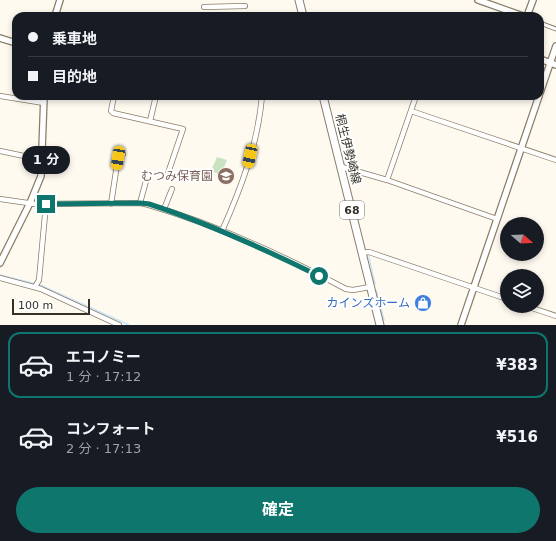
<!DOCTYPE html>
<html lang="ja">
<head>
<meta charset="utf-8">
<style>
	:root { --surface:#171b24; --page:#20242c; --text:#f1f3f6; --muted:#9ea1a6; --line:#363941; --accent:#0f766e }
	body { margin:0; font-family:"DejaVu Sans","Noto Sans JP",sans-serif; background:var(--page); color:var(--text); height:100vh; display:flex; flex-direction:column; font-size:15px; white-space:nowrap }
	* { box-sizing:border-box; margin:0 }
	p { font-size:13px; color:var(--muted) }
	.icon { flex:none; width:22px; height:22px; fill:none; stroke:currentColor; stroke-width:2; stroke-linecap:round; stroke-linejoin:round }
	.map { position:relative; height:325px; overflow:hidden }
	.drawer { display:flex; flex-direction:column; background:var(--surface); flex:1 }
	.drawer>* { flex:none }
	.guide { position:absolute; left:12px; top:12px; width:532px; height:88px; border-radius:12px; box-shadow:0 2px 6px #0003; display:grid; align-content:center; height:88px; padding:0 16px; background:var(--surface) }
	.needle { width:26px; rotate:109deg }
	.fabs { position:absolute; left:500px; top:217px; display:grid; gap:8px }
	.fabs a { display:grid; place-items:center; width:44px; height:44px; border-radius:50%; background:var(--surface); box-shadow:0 2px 6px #0003; font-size:20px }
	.scale { position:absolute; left:12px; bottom:10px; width:78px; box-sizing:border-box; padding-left:4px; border:2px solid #363128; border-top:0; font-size:11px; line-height:14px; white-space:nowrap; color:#363128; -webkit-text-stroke:3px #fff; paint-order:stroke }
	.end { position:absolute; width:18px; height:18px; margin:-9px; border:5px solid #0f766e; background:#fff; box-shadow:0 0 0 2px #fff }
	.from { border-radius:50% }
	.bubble { position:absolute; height:28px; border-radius:14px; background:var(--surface); box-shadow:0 2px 6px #0003; font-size:13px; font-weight:700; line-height:28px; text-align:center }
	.car { position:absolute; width:12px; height:24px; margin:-12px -6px; border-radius:5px; box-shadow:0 0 3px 1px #0007; background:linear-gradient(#f5c518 24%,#345 0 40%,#f5c518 0 76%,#345 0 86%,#f5c518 0) }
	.guide b { display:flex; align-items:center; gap:14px; height:38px; font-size:15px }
	.guide b+b { border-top:1px solid var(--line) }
	.guide i { width:10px; height:10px; background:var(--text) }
	ul { padding:7px 0 0; list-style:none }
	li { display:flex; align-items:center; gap:12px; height:66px; margin:0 8px 6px; padding:0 8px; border:2px solid transparent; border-radius:12px }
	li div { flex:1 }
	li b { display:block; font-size:15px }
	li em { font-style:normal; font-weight:700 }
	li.selected { border-color:var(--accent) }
	li>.icon { width:36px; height:36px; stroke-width:1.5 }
	.cta { display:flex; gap:8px; margin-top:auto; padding:8px 16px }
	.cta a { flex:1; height:46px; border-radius:24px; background:var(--accent); color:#fff; font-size:16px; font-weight:700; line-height:46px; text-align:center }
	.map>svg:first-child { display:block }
	.green { fill:#c9e2c1 }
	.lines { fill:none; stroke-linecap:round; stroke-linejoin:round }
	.stream { stroke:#c8e5fb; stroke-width:1.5 }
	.pedestrian-casing { stroke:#897d67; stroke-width:5 }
	.minor-casing { stroke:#897d67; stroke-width:6 }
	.tertiary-casing { stroke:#897d67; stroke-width:8 }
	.primary-casing { stroke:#897d67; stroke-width:9 }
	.pedestrian { stroke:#fff; stroke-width:3 }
	.minor { stroke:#fff; stroke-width:4.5 }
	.tertiary { stroke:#fff; stroke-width:5.5 }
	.primary { stroke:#fff; stroke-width:7 }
	.route { stroke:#0f766e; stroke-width:5 }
	.labels { text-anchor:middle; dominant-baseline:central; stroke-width:4; stroke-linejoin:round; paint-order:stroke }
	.shield { fill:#fff; stroke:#726f68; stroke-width:1 }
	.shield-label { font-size:11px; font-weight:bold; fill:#363128 }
	.street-label { font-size:12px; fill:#363128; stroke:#fff }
	.education-label { font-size:12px; fill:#785e54; stroke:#fff; text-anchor:end }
	.shop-label { font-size:12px; fill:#366cbe; stroke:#fff; text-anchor:end }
</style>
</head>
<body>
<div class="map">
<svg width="556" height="325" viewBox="0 0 556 325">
	<rect width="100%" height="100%" fill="#fffaf0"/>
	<path class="green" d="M217,157l10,3 -6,15 -10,-4z"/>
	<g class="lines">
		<path class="stream" d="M369,257l6,27
			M0,275l40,10 89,40
			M376,290l8,30"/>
		<g class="pedestrian-casing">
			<path id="pedestrian" d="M540,23l16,6"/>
		</g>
		<g class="minor-casing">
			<path id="minor" d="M204,7l41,-1
				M0,96l44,7
				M114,96l-3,15 2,2 70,16 -16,47
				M411,111l145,49
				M150,121l6,-25
				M0,151l43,9
				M342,167l45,13 110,39
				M387,180l29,-84
				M0,199l35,5 105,-1 9,2c68,20 135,51 197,84l7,1 17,-3
				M140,203l6,-22
				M111,204l7,-46 5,-4
				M164,209l8,-20
				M222,231c19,-43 36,-87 40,-135
				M362,253l7,-1 138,47
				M0,278l41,11 78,36
				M35,287l4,-7 7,-76
				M526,306l30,10"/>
		</g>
		<g class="tertiary-casing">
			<path id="tertiary" d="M478,0l45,16
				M55,16l5,-16
				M527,16l6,-16
				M0,38l16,5
				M540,59l16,6
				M540,93l16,-47
				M0,263l30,-60 11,-27 3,-80
				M461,325l78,-229"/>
		</g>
		<g class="primary-casing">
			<path id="primary" d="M299,0l4,16
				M323,96l57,229"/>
		</g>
		<use href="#pedestrian" class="pedestrian"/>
		<use href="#minor" class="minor"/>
		<use href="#tertiary" class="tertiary"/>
		<use href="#primary" class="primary"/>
	</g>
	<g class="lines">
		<path class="route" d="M46,204l94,-1 9,1c59,19 115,45 170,72"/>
	</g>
	<defs>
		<g id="school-disc" transform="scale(0.9)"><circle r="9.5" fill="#8d6e63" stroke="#fff"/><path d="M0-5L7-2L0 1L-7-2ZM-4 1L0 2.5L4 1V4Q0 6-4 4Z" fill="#fff"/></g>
		<g id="shop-disc" transform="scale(0.9)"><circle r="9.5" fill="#3f7fe0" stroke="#fff"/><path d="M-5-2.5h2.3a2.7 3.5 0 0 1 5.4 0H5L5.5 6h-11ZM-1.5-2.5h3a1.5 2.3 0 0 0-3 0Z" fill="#fff"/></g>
	</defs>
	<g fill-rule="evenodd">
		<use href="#school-disc" x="226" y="176"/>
		<use href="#shop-disc" x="423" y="303"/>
	</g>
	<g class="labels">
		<rect class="shield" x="340" y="201" width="24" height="18" rx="3"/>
		<g class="shield-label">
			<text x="352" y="210">68</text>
		</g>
		<g class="street-label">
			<text transform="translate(348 149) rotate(76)">桐生伊勢崎線</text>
		</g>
		<g class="education-label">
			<text x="213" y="176">むつみ保育園</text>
		</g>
		<g class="shop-label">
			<text x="410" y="303">カインズホーム</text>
		</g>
	</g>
</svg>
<div class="fabs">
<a><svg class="needle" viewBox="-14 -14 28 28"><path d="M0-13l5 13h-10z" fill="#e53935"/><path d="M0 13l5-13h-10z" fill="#9ea1a6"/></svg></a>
<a><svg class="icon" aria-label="layers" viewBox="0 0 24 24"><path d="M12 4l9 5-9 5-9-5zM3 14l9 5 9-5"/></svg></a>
</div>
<div class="scale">100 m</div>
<i class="end from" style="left:319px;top:276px"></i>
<i class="end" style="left:46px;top:204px"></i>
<div class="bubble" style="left:22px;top:146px;width:48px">1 分</div>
<i class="car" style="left:250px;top:156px;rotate:192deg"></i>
<i class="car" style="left:118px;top:158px;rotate:189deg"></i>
<div class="guide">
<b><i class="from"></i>乗車地</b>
<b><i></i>目的地</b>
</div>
</div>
<section class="drawer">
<ul>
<li class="selected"><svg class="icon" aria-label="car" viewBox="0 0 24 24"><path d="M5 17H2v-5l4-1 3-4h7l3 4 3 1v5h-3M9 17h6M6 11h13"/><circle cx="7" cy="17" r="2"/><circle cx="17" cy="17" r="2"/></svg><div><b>エコノミー</b><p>1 分 · 17:12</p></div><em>¥383</em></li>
<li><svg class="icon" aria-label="car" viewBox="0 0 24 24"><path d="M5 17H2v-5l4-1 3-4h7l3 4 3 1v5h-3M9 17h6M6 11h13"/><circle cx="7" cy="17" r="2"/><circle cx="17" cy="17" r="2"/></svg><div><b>コンフォート</b><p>2 分 · 17:13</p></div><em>¥516</em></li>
</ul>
<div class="cta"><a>確定</a></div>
</section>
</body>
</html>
